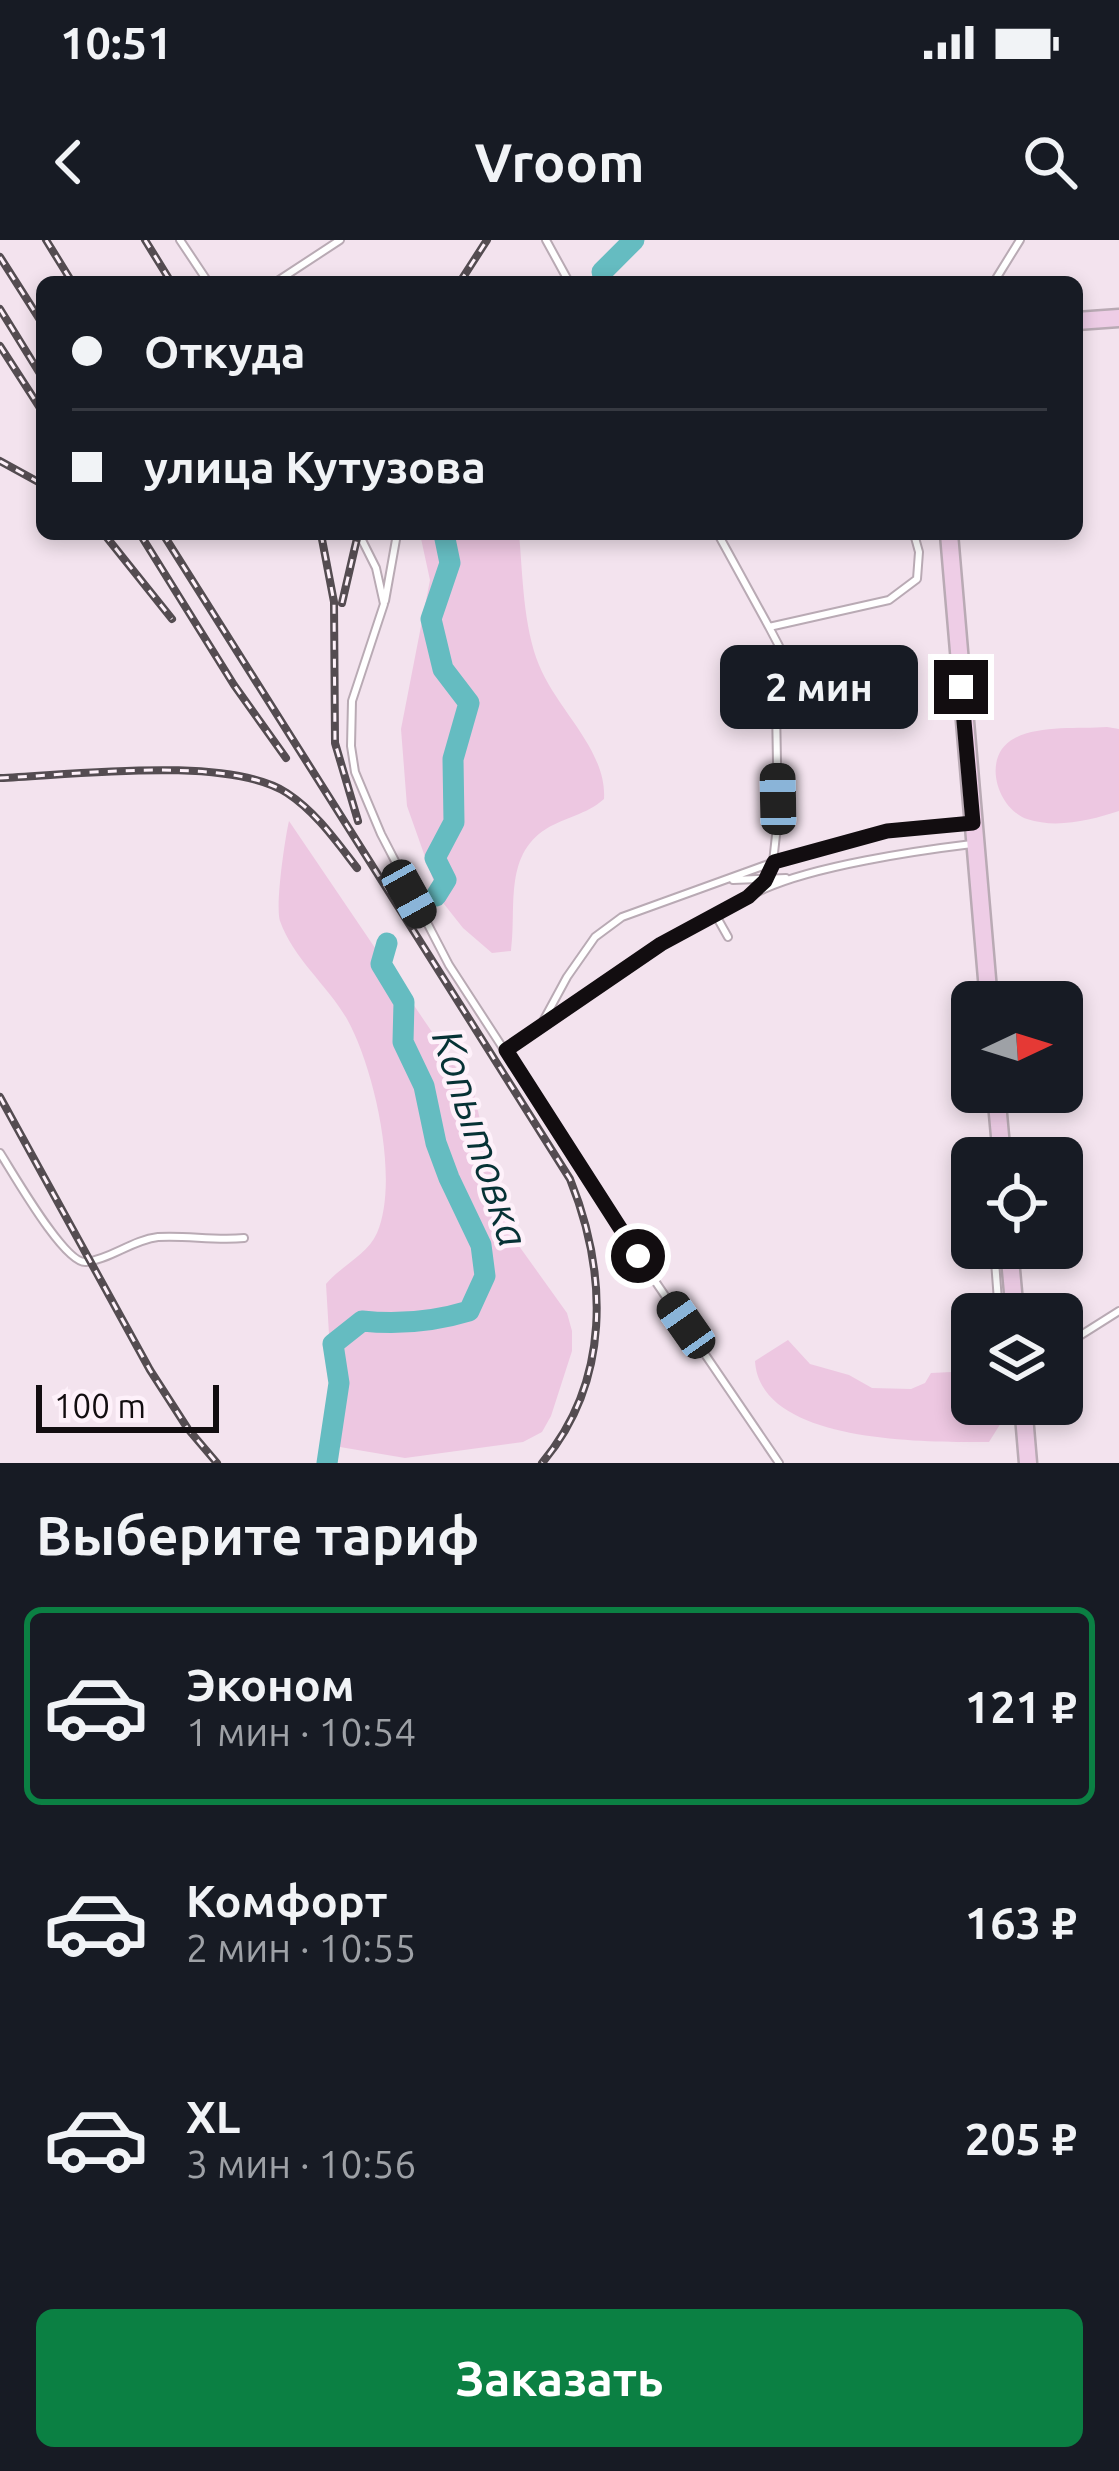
<!DOCTYPE html>
<html lang="ru">
<head>
<meta charset="utf-8">
<style>
	:root { --surface:#171b24; --page:#20242c; --text:#f1f3f6; --muted:#9ea1a6; --line:#363941; --accent:#0b8043 }
	body { margin:0; font-family:Ubuntu,sans-serif; background:var(--page); color:var(--text); height:100vh; display:flex; flex-direction:column; font-size:45px; white-space:nowrap }
	* { box-sizing:border-box; margin:0 }
	p { font-size:39px; color:var(--muted) }
	.icon { flex:none; width:66px; height:66px; fill:none; stroke:currentColor; stroke-width:2; stroke-linecap:round; stroke-linejoin:round }
	.map { position:relative; height:1223px; overflow:hidden }
	.drawer { display:flex; flex-direction:column; background:var(--surface); flex:1 }
	.drawer>* { flex:none }
	.top-card { position:absolute; left:36px; top:36px; width:1047px; height:264px; border-radius:18px; box-shadow:0 6px 18px #0003; display:grid; align-content:center; height:264px; padding:0 36px; background:var(--surface) }
	.needle { width:78px; rotate:86deg }
	.tools { position:absolute; left:951px; top:741px; display:grid; gap:24px }
	.tools a { display:grid; place-items:center; width:132px; height:132px; border-radius:18px; background:var(--surface); box-shadow:0 6px 18px #0003; font-size:60px }
	.scale { position:absolute; left:36px; bottom:30px; width:183px; box-sizing:border-box; padding-left:12px; border:6px solid #120d10; border-top:0; font-size:33px; line-height:42px; white-space:nowrap; color:#120d10; -webkit-text-stroke:9px #fef1fa; paint-order:stroke }
	.end { position:absolute; width:54px; height:54px; margin:-27px; border:15px solid #120d10; background:#fff; box-shadow:0 0 0 6px #fff }
	.from { border-radius:50% }
	.bubble { position:absolute; height:84px; border-radius:18px; background:var(--surface); box-shadow:0 6px 18px #0003; font-size:39px; font-weight:700; line-height:84px; text-align:center }
	.car { position:absolute; width:36px; height:72px; margin:-36px -18px; border-radius:15px; box-shadow:0 0 9px 3px #0007; background:linear-gradient(#222 24%,#8ab4d8 0 40%,#222 0 76%,#8ab4d8 0 86%,#222 0) }
	.top-card b { display:flex; align-items:center; gap:42px; height:114px; font-size:45px }
	.top-card b+b { border-top:3px solid var(--line) }
	.top-card i { width:30px; height:30px; background:var(--text) }
	ul { padding:0; list-style:none }
	li { display:flex; align-items:center; gap:36px; height:198px; margin:0 24px 18px; padding:0 12px; border:6px solid transparent; border-radius:18px }
	li div { flex:1 }
	li b { display:block; font-size:45px }
	li em { font-style:normal; font-weight:700 }
	li.selected { border-color:var(--accent) }
	li>.icon { width:108px; height:108px; stroke-width:1.5 }
	h2 { padding:0 36px; font-size:54px; line-height:144px }
	.primary-button { display:flex; gap:24px; margin-top:auto; padding:24px 36px }
	.primary-button a { flex:1; height:138px; border-radius:18px; background:var(--accent); color:#fff; font-size:48px; font-weight:700; line-height:138px; text-align:center }
	.status { display:flex; justify-content:space-between; align-items:center; height:84px; padding:0 60px; background:var(--surface); direction:ltr }
	.status svg { height:33px; fill:currentColor }
	header { display:flex; justify-content:space-between; align-items:center; height:156px; padding:0 36px; background:var(--surface); font-size:54px; font-weight:700 }
	.map>svg:first-child { display:block }
	.green { fill:#edc7e1 }
	.lines { fill:none; stroke-linecap:round; stroke-linejoin:round }
	.river { stroke:#65bcc1; stroke-width:21 }
	.lane-casing { stroke:#b9aab4; stroke-width:10 }
	.secondary-casing { stroke:#b9aab4; stroke-width:21 }
	.lane { stroke:#fff; stroke-width:6 }
	.secondary { stroke:#eecde6; stroke-width:16 }
	.rail-casing { stroke:#544c51; stroke-width:8 }
	.rail { stroke:#fef1fa; stroke-width:3; stroke-dasharray:9; stroke-linecap:butt }
	.route { stroke:#120d10; stroke-width:15 }
	.labels { text-anchor:middle; dominant-baseline:central; stroke-width:9; stroke-linejoin:round; paint-order:stroke }
	.water-label { font-size:42px; font-style:italic; fill:#063235; stroke:#fef1fa }
</style>
</head>
<body>
<div class="status"><b>10:51</b><svg viewBox="0 0 49 12"><path d="M0 12V9h3v3zM5 12V6h3v6zM10 12V3h3v9zM15 12V0h3v12zM26 1h20v11H26zM47 4h2v5h-2z"/></svg></div>
<header><svg class="icon" aria-label="back" viewBox="0 0 24 24"><path d="M15 5l-7 7 7 7"/></svg>Vroom<svg class="icon" aria-label="search" viewBox="0 0 24 24"><circle cx="10" cy="10" r="6"/><path d="M15 15l6 6"/></svg></header>
<div class="map">
<svg width="1119" height="1223" viewBox="0 0 1119 1223">
	<rect width="100%" height="100%" fill="#f3e3ee"/>
	<path class="green" d="M420,294h99c4,43 4,91 20,131 18,45 68,85 65,134 -18,16 -39,18 -58,30 -43,27 -29,80 -35,122l-19,2 -29,-25 -23,-29 -33,-93 -6,-77 29,-149z
		M1107,487l12,2v82c-28,9 -62,18 -92,8 -31,-11 -46,-64 -12,-81 25,-13 64,-9 92,-11z
		M289,581l185,273 27,115 18,37 48,67 5,18v20l-21,65 -9,16 -19,10 -118,16 -65,-11 -15,-7 7,-56 -6,-100c15,-18 42,-30 51,-51 23,-53 -3,-166 -30,-214 -19,-33 -54,-61 -67,-98 -5,-15 5,-83 9,-100z
		M788,1100l22,24 39,11 23,13 39,1 14,-6 6,-10 41,-2v33h39l-2,6 -20,32c-60,0 -229,3 -234,-81z"/>
	<g class="lines">
		<path class="river" d="M602,32l32,-32
			M436,656l10,-16 -11,-22 19,-36 -1,-63 16,-56 -26,-34 -12,-50 19,-56 -6,-29
			M327,1223l12,-80 -6,-39 29,-23c38,4 71,1 107,-10l16,-35 -4,-31 -32,-67 -13,-35 -12,-57 -21,-44 1,-40 -23,-38 6,-21"/>
		<g class="lane-casing">
			<path id="lane" d="M180,0l28,42
				M546,0l23,42
				M276,42l64,-42
				M994,42l26,-42
				M359,294l17,34 8,36 -32,97 -1,45 4,26 26,62 68,131 189,291 141,207
				M718,294l51,93
				M385,361l12,-67
				M733,640l53,-2
				M748,657l24,-26 6,-54 -2,-109 7,-37 -4,-25 -10,-19 120,-27 28,-21 2,-27 -5,-18
				M715,674l13,23
				M542,784c72,-48 142,-100 222,-135 51,-23 150,-38 208,-45
				M506,810l35,-25 26,-48 28,-40 27,-20 152,-55 89,-26 107,-13
				M0,913c13,20 65,112 86,109 25,-3 46,-22 72,-25 28,-2 57,4 86,1
				M963,939l9,-1
				M994,1008l5,66
				M1062,1107l57,-36"/>
		</g>
		<g class="secondary-casing">
			<path id="secondary" d="M1077,81l42,-3
				M949,294l40,468
				M996,852l6,66
				M1009,1008l6,66
				M1023,1164l5,59"/>
		</g>
		<use href="#lane" class="lane"/>
		<use href="#secondary" class="secondary"/>
		<g class="rail-casing">
			<path id="rail" d="M46,0l26,42
				M145,0l26,42
				M0,17l42,66
				M460,42l27,-42
				M0,69l42,68
				M0,106l42,65
				M0,221l42,23
				M104,294l68,85
				M140,294l94,151 52,73
				M163,294l407,645c38,95 41,202 -28,284
				M321,294l13,68 1,141 23,78
				M342,363l16,-69
				M0,538c73,-3 228,-23 287,15 29,19 49,48 70,75
				M0,857l150,273 38,59 29,34"/>
		</g>
		<use href="#rail" class="rail"/>
	</g>
	<g class="lines">
		<path class="route" d="M638,1016l-132,-206 155,-106 87,-47 17,-16 9,-19 113,-31 86,-8 -12,-136"/>
	</g>
	<g class="labels">
		<g class="water-label">
			<text transform="translate(481 898) rotate(72)">Копытовка</text>
		</g>
	</g>
</svg>
<div class="tools">
<a><svg class="needle" viewBox="-14 -14 28 28"><path d="M0-13l5 13h-10z" fill="#e53935"/><path d="M0 13l5-13h-10z" fill="#9ea1a6"/></svg></a>
<a><svg class="icon" aria-label="locate" viewBox="0 0 24 24"><circle cx="12" cy="12" r="6"/><path d="M12 2v4M12 18v4M2 12h4M18 12h4"/></svg></a>
<a><svg class="icon" aria-label="layers" viewBox="0 0 24 24"><path d="M12 4l9 5-9 5-9-5zM3 14l9 5 9-5"/></svg></a>
</div>
<div class="scale">100 m</div>
<i class="end from" style="left:638px;top:1016px"></i>
<i class="end" style="left:961px;top:447px"></i>
<div class="bubble" style="left:720px;top:405px;width:198px">2 мин</div>
<i class="car" style="left:778px;top:559px;rotate:359deg"></i>
<i class="car" style="left:409px;top:654px;rotate:151deg"></i>
<i class="car" style="left:686px;top:1085px;rotate:325deg"></i>
<div class="top-card">
<b><i class="from"></i>Откуда</b>
<b><i></i>улица Кутузова</b>
</div>
</div>
<section class="drawer">
<h2>Выберите тариф</h2>
<ul>
<li class="selected"><svg class="icon" aria-label="car" viewBox="0 0 24 24"><path d="M5 17H2v-5l4-1 3-4h7l3 4 3 1v5h-3M9 17h6M6 11h13"/><circle cx="7" cy="17" r="2"/><circle cx="17" cy="17" r="2"/></svg><div><b>Эконом</b><p>1 мин · 10:54</p></div><em>121 ₽</em></li>
<li><svg class="icon" aria-label="car" viewBox="0 0 24 24"><path d="M5 17H2v-5l4-1 3-4h7l3 4 3 1v5h-3M9 17h6M6 11h13"/><circle cx="7" cy="17" r="2"/><circle cx="17" cy="17" r="2"/></svg><div><b>Комфорт</b><p>2 мин · 10:55</p></div><em>163 ₽</em></li>
<li><svg class="icon" aria-label="car" viewBox="0 0 24 24"><path d="M5 17H2v-5l4-1 3-4h7l3 4 3 1v5h-3M9 17h6M6 11h13"/><circle cx="7" cy="17" r="2"/><circle cx="17" cy="17" r="2"/></svg><div><b>XL</b><p>3 мин · 10:56</p></div><em>205 ₽</em></li>
</ul>
<div class="primary-button"><a>Заказать</a></div>
</section>
</body>
</html>
